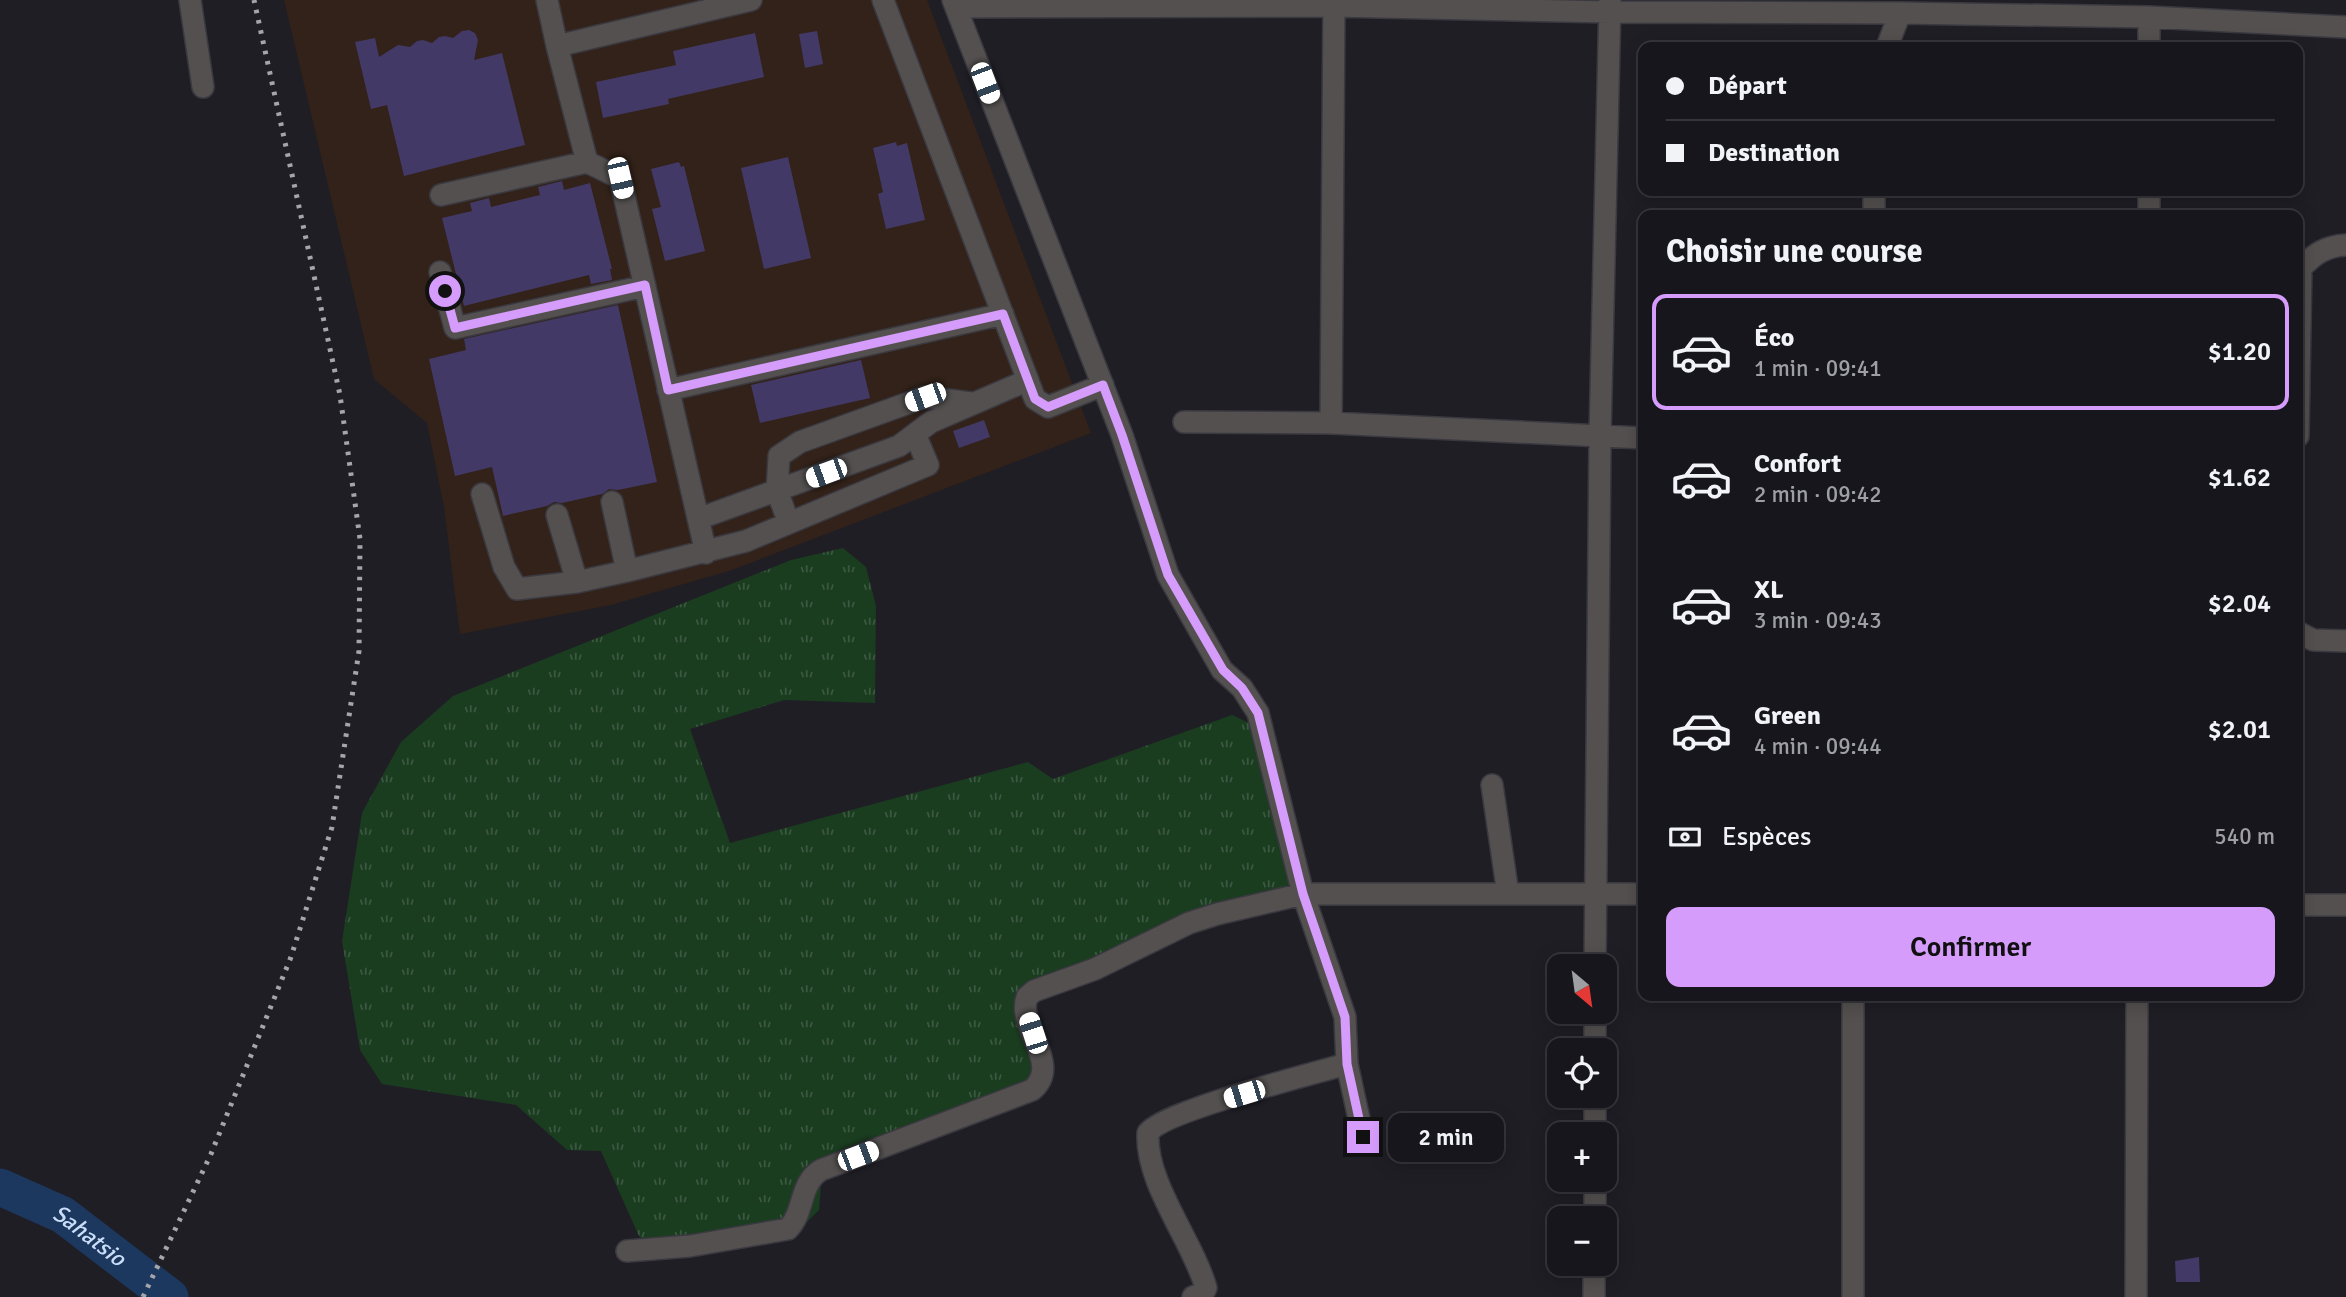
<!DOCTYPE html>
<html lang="fr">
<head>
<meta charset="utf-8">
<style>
	:root { --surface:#17161c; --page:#242329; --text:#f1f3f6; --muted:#9e9fa3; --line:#36353b; --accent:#d59cfb }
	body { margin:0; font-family:Signika,sans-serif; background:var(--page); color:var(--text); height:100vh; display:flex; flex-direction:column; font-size:26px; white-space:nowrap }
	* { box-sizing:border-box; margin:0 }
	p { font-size:23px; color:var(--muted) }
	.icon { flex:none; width:38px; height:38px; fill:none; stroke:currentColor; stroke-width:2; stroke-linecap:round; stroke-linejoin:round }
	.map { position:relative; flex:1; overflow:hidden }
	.details { position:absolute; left:1638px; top:210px; width:665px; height:791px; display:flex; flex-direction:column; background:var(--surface); border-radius:14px; box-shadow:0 4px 18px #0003,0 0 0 2px var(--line) }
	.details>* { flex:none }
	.top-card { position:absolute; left:1638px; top:42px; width:665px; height:154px; border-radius:14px; box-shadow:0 4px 18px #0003,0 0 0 2px var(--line); display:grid; align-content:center; height:154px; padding:0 28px; background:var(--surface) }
	.needle { width:46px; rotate:151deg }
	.tools { position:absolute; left:1547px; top:954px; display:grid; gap:14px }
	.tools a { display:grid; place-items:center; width:70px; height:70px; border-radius:14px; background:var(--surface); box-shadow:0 4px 18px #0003,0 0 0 2px var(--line); font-size:35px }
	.end { position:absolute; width:32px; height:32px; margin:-16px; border:9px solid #d59cfb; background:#111; box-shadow:0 0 0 4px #111 }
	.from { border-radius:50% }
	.bubble { position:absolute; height:49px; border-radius:14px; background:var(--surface); box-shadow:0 4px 18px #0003,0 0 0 2px var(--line); font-size:23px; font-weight:600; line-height:49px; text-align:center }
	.car { position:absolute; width:21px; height:42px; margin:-21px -10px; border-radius:9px; box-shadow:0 0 5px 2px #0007; background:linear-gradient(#fff 24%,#345 0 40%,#fff 0 76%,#345 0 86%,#fff 0) }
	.top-card b { display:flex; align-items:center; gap:24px; height:66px; font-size:26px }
	.top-card b+b { border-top:2px solid var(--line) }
	.top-card i { width:18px; height:18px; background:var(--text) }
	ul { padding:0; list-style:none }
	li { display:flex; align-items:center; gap:21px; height:116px; margin:0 14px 10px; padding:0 14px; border:4px solid transparent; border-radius:14px }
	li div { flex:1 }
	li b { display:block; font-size:26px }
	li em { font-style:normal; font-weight:600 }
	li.selected { border-color:var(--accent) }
	li>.icon { width:63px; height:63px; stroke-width:1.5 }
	h2 { padding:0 28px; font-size:32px; line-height:84px }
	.pay { display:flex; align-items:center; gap:18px; height:77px; padding:0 28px; font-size:26px }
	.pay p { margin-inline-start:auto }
	.cta { display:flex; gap:14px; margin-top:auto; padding:14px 28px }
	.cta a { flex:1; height:80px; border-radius:14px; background:var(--accent); color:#111; font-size:28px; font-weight:600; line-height:80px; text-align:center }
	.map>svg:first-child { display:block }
	.industrial { fill:#322219 }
	.grass { fill:url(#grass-tufts) }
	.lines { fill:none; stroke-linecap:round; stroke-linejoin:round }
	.river { stroke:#1d385e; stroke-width:37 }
	.building { fill:#433966 }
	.minor-casing { stroke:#3a3940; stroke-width:24 }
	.minor { stroke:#545050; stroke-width:21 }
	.rail { stroke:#a6a5aa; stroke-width:5; stroke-dasharray:3.5 7; stroke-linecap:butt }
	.route { stroke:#d59cfb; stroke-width:9 }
	.labels { text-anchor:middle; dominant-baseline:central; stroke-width:6; stroke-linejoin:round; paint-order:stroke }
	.water-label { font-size:23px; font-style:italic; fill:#caddf8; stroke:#1f1e25 }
</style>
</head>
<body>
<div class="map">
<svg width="2346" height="1297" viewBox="0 0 2346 1297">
	<defs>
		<pattern id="grass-tufts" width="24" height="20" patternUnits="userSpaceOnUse" patternTransform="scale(1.75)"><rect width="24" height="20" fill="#1a3c1f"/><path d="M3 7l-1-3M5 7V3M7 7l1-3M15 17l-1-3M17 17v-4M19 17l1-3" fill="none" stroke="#3b5840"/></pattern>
	</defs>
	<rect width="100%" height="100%" fill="#1f1e25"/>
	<path class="industrial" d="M284,0h643l164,433 -362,138 -118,34 -151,29 -16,-127 -17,-84 -53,-44z"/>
	<path class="grass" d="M843,548l23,19 10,39 -1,97 -91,-3 -94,29 40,114 298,-81 25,17 179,-64 19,9 50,172 -270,94 21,83 -230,99 -3,38 -14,14 -158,22 -9,-12 -37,-83 -34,-1 -51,-45 -134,-21 -22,-34 -18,-109 20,-128 39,-71 52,-46 338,-136z"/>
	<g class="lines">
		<path class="river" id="s1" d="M0,1187l63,28 107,82"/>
	</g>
	<path class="building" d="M469,30l6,3 3,7 -4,20 28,-7 23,92 -121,31 -17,-71 -16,4 -16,-67 20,-4 4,19 19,-12 12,2 7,-6 6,-1 9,3 7,-6 6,-1 8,2 9,-7z
		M817,31l6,33 -18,4 -6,-34z
		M755,33l9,44 -96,22 1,5 -66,14 -7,-36 80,-17 -3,-14z
		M896,142l1,4 10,-3 18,77 -39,9 -8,-35 5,-2 -10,-44z
		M788,157l23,101 -47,11 -23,-101z
		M679,162l2,5 3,-1 21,85 -40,10 -13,-52 9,-2 -10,-38z
		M562,181l2,9 26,-7 22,86h-2l2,11 -21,4 -2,-9 -125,31 -22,-88 30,-7 -2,-8 19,-5 2,9 49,-12 -2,-8z
		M618,305l39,177 -39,8 -9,-1 -7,5 -40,9 -8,-1 -7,4 -44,10 -11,-49 -37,9 -26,-117 37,-9 -2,-11z
		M861,360l9,38 -110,25 -9,-38z
		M984,420l6,17 -31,11 -6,-17z
		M2199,1257l1,25h-24l-1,-21z"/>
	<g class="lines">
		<g class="minor-casing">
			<path id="minor" d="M190,0l13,87
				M547,0l10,46 194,-46
				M883,0l152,399 13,8 55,-22
				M953,0l169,435 46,140 54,95 20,18 16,25 45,181 42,123 2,47c-33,9 -185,48 -199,69 -3,50 45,108 58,155l-3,5 -10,4
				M956,7l378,-1 276,6 290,1 249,4 197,10
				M557,46l30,116 33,16 86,375
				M1887,47l13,-34
				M2149,47v-30
				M441,195l146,-33
				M1874,215v-24
				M2149,215v-24
				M440,272l15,56 190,-42
				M668,390l335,-76
				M1184,422l147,1 312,15
				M1331,423l3,-423
				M2298,436l3,-168c13,-14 25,-22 45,-23
				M482,494l22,73 13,22 60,-7 50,-11 119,-30 182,-76 -13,-31
				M612,502l15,69
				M557,515l20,67
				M698,519l201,-73 32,-24 97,-42
				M789,523l-12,-32 2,-35 21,-14 125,-45 46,6
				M2298,632l15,8 33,1
				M1492,785l16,109
				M2298,905h48
				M1595,966l5,-529 10,-437
				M1853,996v301
				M1595,1050v-38
				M1347,1064l16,73
				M1595,1134v-38
				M1595,1218v-38
				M627,1251l63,-5 98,-17c17,-17 11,-46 33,-59l211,-80c31,-26 -16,-63 -5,-93l7,-6 61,-22 94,-46 28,-9 86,-20h340
				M1594,1297v-33
				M2136,1297l1,-301"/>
		</g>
		<use href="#minor" class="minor"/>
		<path class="rail" d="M143,1297l68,-143 80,-197 41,-130 27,-176 1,-112 -20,-144 -86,-395"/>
	</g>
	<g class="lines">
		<path class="route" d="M445,291l10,37 190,-43 23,105 335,-76 32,85 13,8 55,-22 19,50 46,140 55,95 19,18 16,25 45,181 42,123 2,47 16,73"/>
	</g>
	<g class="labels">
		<g class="water-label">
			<text stroke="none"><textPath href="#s1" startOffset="102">Sahatsio</textPath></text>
		</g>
	</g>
</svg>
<div class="tools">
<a><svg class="needle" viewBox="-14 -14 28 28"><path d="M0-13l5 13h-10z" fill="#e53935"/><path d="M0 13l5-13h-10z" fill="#9e9fa3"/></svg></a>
<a><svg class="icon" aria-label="locate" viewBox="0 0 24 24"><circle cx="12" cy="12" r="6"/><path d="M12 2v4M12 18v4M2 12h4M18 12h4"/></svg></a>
<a>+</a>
<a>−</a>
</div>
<i class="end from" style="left:445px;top:291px"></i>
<i class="end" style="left:1363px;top:1137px"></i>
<div class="bubble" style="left:1388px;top:1113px;width:116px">2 min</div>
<i class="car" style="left:985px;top:83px;rotate:159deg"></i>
<i class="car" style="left:620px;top:178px;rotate:167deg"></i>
<i class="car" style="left:925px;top:397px;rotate:250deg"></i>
<i class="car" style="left:826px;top:473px;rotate:250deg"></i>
<i class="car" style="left:1033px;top:1033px;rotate:342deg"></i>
<i class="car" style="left:1244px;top:1094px;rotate:253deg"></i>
<i class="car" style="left:858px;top:1156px;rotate:69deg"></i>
<div class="top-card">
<b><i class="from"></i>Départ</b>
<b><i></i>Destination</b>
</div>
<section class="details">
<h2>Choisir une course</h2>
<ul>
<li class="selected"><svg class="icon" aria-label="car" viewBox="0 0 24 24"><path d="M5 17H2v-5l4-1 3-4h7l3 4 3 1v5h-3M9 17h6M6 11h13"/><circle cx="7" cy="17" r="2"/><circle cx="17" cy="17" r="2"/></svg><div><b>Éco</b><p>1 min · 09:41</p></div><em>$1.20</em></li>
<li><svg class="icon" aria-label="car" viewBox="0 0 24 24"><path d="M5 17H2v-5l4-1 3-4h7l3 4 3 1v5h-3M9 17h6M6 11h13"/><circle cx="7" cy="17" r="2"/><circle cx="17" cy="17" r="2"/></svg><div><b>Confort</b><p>2 min · 09:42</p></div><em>$1.62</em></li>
<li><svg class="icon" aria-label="car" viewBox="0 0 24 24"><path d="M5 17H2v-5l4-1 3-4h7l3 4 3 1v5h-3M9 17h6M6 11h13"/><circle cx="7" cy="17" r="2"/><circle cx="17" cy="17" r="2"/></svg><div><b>XL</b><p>3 min · 09:43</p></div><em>$2.04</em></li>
<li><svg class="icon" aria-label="car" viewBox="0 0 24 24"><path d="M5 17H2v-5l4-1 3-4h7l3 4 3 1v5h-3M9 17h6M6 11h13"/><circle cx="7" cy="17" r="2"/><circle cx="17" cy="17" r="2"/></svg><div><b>Green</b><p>4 min · 09:44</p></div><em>$2.01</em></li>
</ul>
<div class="pay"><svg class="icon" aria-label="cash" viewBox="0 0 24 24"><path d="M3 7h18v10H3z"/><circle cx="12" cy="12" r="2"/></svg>Espèces<p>540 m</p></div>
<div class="cta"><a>Confirmer</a></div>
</section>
</div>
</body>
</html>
